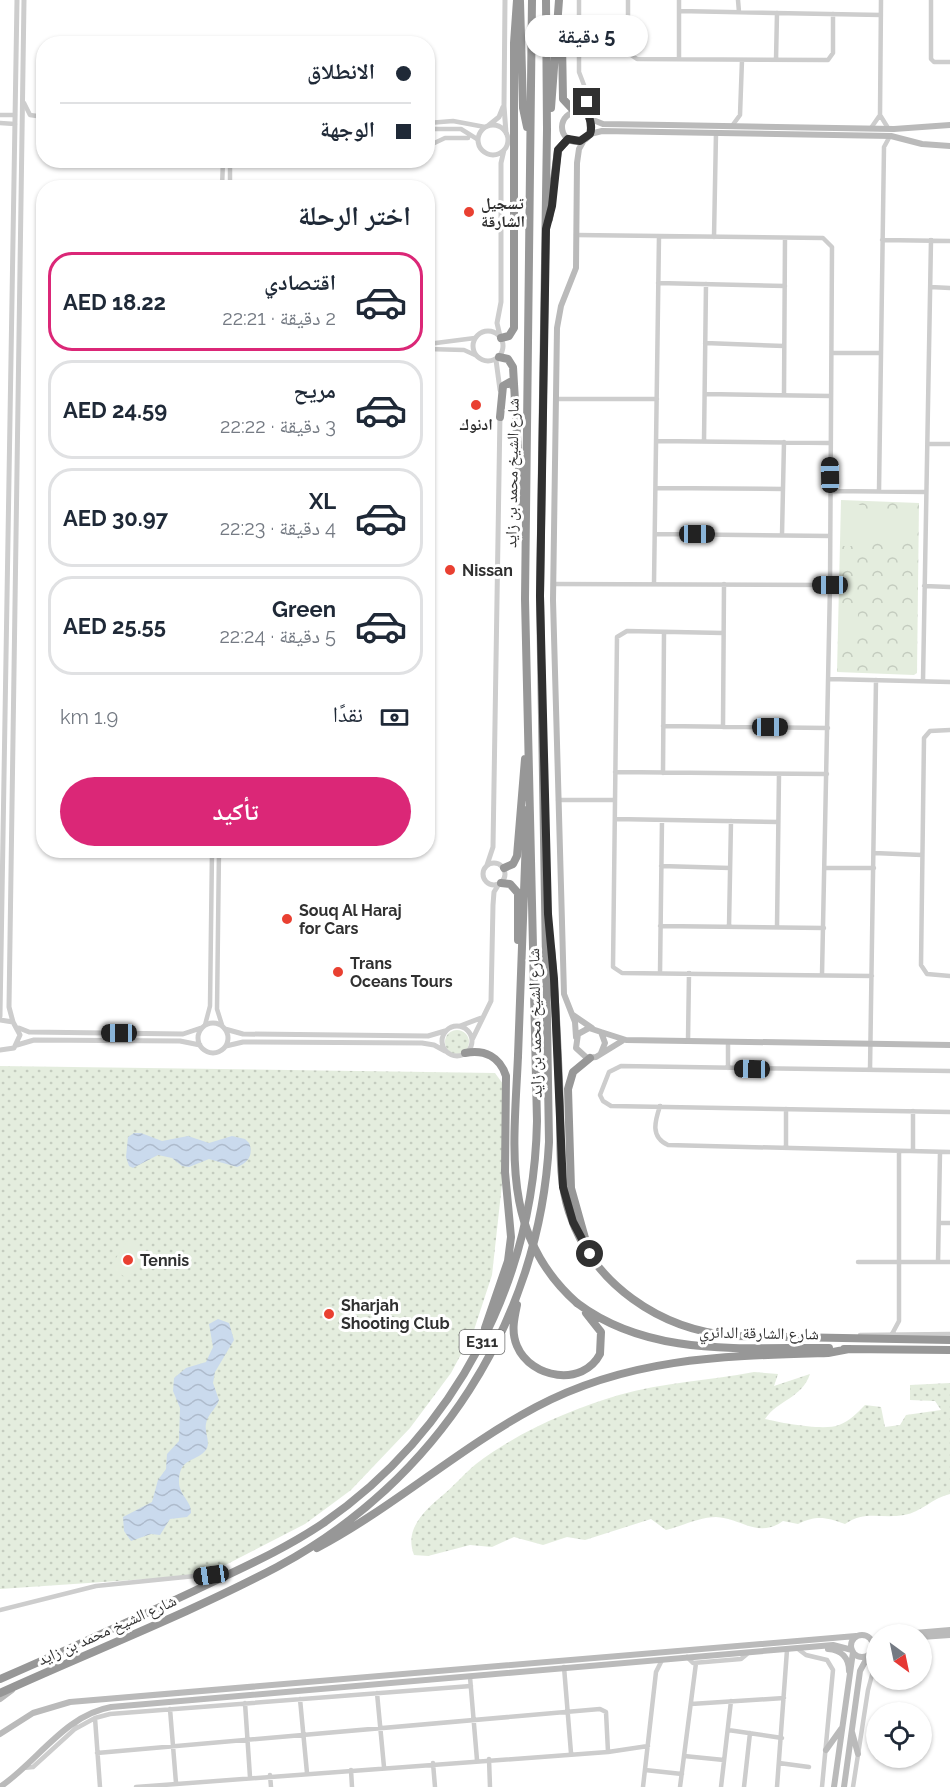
<!DOCTYPE html>
<html lang="ar">
<head>
<meta charset="utf-8">
<style>
	:root { --surface:#fff; --page:#f2f2f3; --text:#1f2937; --muted:#747a83; --line:#e0e1e3; --accent:#db2777 }
	body { margin:0; font-family:Raleway,"Noto Naskh Arabic",sans-serif; background:var(--page); color:var(--text); direction:rtl; height:100vh; display:flex; flex-direction:column; font-size:22px; white-space:nowrap }
	* { box-sizing:border-box; margin:0 }
	p { font-size:20px; color:var(--muted) }
	.icon { flex:none; width:33px; height:33px; fill:none; stroke:currentColor; stroke-width:2; stroke-linecap:round; stroke-linejoin:round }
	.map { position:relative; flex:1; overflow:hidden; direction:ltr }
	.sheet { position:absolute; left:36px; top:180px; width:399px; height:678px; display:flex; flex-direction:column; background:var(--surface); border-radius:24px; box-shadow:0 2px 4px #0004; direction:rtl }
	.sheet>* { flex:none }
	.hud { position:absolute; left:36px; top:36px; width:399px; height:132px; border-radius:24px; box-shadow:0 2px 4px #0004; direction:rtl; display:grid; align-content:center; height:132px; padding:0 24px; background:var(--surface) }
	.needle { width:39px; rotate:147deg }
	.tools { position:absolute; left:866px; top:1624px; display:grid; gap:12px }
	.tools a { display:grid; place-items:center; width:66px; height:66px; border-radius:50%; background:var(--surface); box-shadow:0 2px 4px #0004; font-size:30px }
	.end { position:absolute; width:27px; height:27px; margin:-14px; border:8px solid #303030; background:#fff; box-shadow:0 0 0 3px #fff }
	.from { border-radius:50% }
	.bubble { position:absolute; height:42px; border-radius:21px; background:var(--surface); box-shadow:0 2px 4px #0004; font-size:20px; font-weight:700; line-height:42px; text-align:center; direction:rtl }
	.car { position:absolute; width:18px; height:36px; margin:-18px -9px; border-radius:8px; box-shadow:0 0 4px 2px #0007; background:linear-gradient(#222 24%,#8ab4d8 0 40%,#222 0 76%,#8ab4d8 0 86%,#222 0) }
	.hud b { display:flex; align-items:center; gap:21px; height:57px; font-size:22px }
	.hud b+b { border-top:2px solid var(--line) }
	.hud i { width:15px; height:15px; background:var(--text) }
	ul { padding:0; list-style:none }
	li { display:flex; align-items:center; gap:18px; height:99px; margin:0 12px 9px; padding:0 12px; border:3px solid var(--line); border-radius:24px }
	li div { flex:1 }
	li b { display:block; font-size:22px }
	li em { font-style:normal; font-weight:700 }
	li.on { border-color:var(--accent) }
	li>.icon { width:54px; height:54px; stroke-width:1.5 }
	h2 { padding:0 24px; font-size:27px; line-height:72px }
	.pay { display:flex; align-items:center; gap:15px; height:66px; padding:0 24px; font-size:22px }
	.pay p { margin-inline-start:auto }
	.button { display:flex; gap:12px; margin-top:auto; padding:12px 24px }
	.button a { flex:1; height:69px; border-radius:36px; background:var(--accent); color:#fff; font-size:24px; font-weight:700; line-height:69px; text-align:center }
	.map>svg:first-child { display:block }
	.grass { fill:url(#grass-dots) }
	.forest { fill:url(#forest-crowns) }
	.pitch { fill:#e4edde }
	.water { fill:url(#water-waves) }
	.lines { fill:none; stroke-linecap:round; stroke-linejoin:round }
	.minor { stroke:#cdcdcd; stroke-width:4.5 }
	.tertiary { stroke:#cdcdcd; stroke-width:5 }
	.secondary { stroke:#bababa; stroke-width:6 }
	.motorway { stroke:#979797; stroke-width:8 }
	.motorway-bridge { stroke:#979797; stroke-width:8 }
	.route { stroke:#303030; stroke-width:8 }
	.poi-dot { fill:#e94031; stroke:#fff; stroke-width:2 }
	.labels { text-anchor:middle; dominant-baseline:central; stroke-width:6; stroke-linejoin:round; paint-order:stroke }
	.shield { fill:#fff; stroke:#6e6e6e; stroke-width:1.5 }
	.shield-label { font-size:15px; font-weight:bold; fill:#303030 }
	.poi-label { font-size:16px; font-weight:bold; fill:#303030; stroke:#fff; text-anchor:start }
	.street-label { font-size:16px; fill:#303030; stroke:#fff }
</style>
</head>
<body>
<div class="map">
<svg width="950" height="1787" viewBox="0 0 950 1787">
	<defs>
		<pattern id="grass-dots" width="8" height="8" patternUnits="userSpaceOnUse" patternTransform="scale(1.5)"><rect width="8" height="8" fill="#e4edde"/><path d="M2 2h.1M6 6h.1" fill="none" stroke="#c4ccbf" stroke-width="1.8" stroke-linecap="round"/></pattern>
		<pattern id="forest-crowns" width="20" height="18" patternUnits="userSpaceOnUse" patternTransform="scale(1.5)"><rect width="20" height="18" fill="#e4edde"/><path d="M2 6a3 3 0 1 1 6 0M12 15a3 3 0 1 1 6 0" fill="none" stroke="#c4ccbf"/></pattern>
		<pattern id="water-waves" width="16" height="10" patternUnits="userSpaceOnUse" patternTransform="scale(1.5)"><rect width="16" height="10" fill="#cadaed"/><path d="M0 5q4-4 8 0t8 0" fill="none" stroke="#aebbcc"/></pattern>
	</defs>
	<rect width="100%" height="100%" fill="#fff"/>
	<path class="grass" d="M445 1042a12 12 0 1 1 24 0a12 12 0 1 1-24 0Z
		M0,1066l495,7 8,11 -1,100 -10,91 -18,55 -23,43 -41,55 -59,62 -46,34 -99,51 -206,14z
		M754,1372l24,2 -4,12 36,-12c-8,24 -32,26 -45,45 17,4 59,12 74,6 11,-4 18,-12 26,-20l16,2 4,20 15,-2 6,-10 35,-5 -6,-9 -25,-1v-15l40,-2v111c-18,4 -28,18 -46,21 -23,4 -39,-5 -59,9 -19,-7 -29,-9 -47,0l-15,-3c-25,18 -42,-3 -67,-4 -16,0 -34,9 -50,13l-15,-11 -66,21 -18,-3 -24,8 -29,-8 -22,10 -22,-2 -42,11 -14,-1c-10,-26 10,-44 29,-60 11,-9 21,-21 33,-31 40,-31 95,-55 143,-69 44,-13 90,-14 135,-23z"/>
	<path class="forest" d="M841,500l78,3 -2,170 -3,2 -77,-3z"/>
	<path class="pitch" d="M842,505h23v5h49v32h-49v-9h-2v13h-21z
		M841,612h17l-1,30h-16z
		M128,1240l18,12 -18,27 -18,-12z"/>
	<path class="water" d="M134,1133h7l21,8 26,-5 21,7 23,-7 13,3 4,4c5,11 -1,20 -12,24l-28,-8 -20,8 -7,-1 -10,-8 -14,-3 -25,13 -4,-2 -3,-9 2,-20z
		M218,1319l11,4 5,17 -19,32 -2,11 6,17c-3,9 -12,15 -13,24 -2,9 6,19 -1,27 -10,11 -25,7 -26,29 -1,15 13,21 12,33l-4,4 -17,2 -10,16 -9,-1 -20,7 -7,-10 -1,-14 29,-15 6,-22 8,-11 1,-15 12,-13 1,-33 -7,-17 1,-13 12,-10 20,-6 7,-15 -4,-23z"/>
	<g class="lines">
		<path class="minor" d="M579,0v72l8,21 1,24
			M628,0v53l9,6 191,1 5,-7v-39
			M738,0l1,12
			M881,0l-1,115 8,13
			M931,0v59l3,3h16
			M679,11l202,4
			M679,58v-58
			M776,60l1,-47
			M24,103l6,12 14,2
			M428,111l1,34
			M0,115h15
			M0,123l15,1
			M428,123l25,-2 32,6
			M732,126l8,-11 2,-55
			M871,128l9,-13
			M429,129h32l16,10
			M428,146l17,-8h23
			M222,188l1,-28
			M230,188v-28
			M576,235l247,3 9,9 -2,338 -8,390
			M714,237l2,-104
			M882,240l68,1
			M658,283l127,3
			M930,287l20,1
			M705,343l79,3
			M428,344l47,-6
			M428,349l36,1 11,5
			M832,353h49
			M705,394l126,2
			M784,395l1,-157
			M556,399h101
			M656,441l174,2
			M704,441l2,-157
			M928,444h22
			M656,488l127,1
			M830,491l96,1
			M879,491l5,-344 6,-11
			M655,534l175,2
			M782,535l2,-93
			M654,583l5,-347
			M553,584l277,1
			M924,586l26,1
			M723,633l-96,-2 -10,6 -4,330 9,6 250,3
			M829,679l121,3
			M923,681l8,-441
			M663,726l165,2
			M723,727l1,-143
			M950,730l-20,1 -6,7 -3,227 6,9 23,2
			M615,772l212,2
			M663,773l1,-141
			M558,800h57
			M615,819l163,3
			M219,850l-2,159 5,16
			M874,853l48,2
			M661,866l69,2
			M825,868h49
			M660,926l164,2
			M729,927l2,-106
			M777,927l2,-153
			M660,973l2,-153
			M205,1025l5,-19 2,-156
			M688,1041l1,-68
			M728,1068v-26
			M870,1070l6,-390
			M950,1071l-329,-5 -12,6 -9,23 3,6 8,5 339,6
			M660,1106c-5,15 -10,31 8,39l282,7
			M786,1148v-39
			M913,1151v-40
			M939,1223h11
			M858,1262h92
			M938,1262l2,-110
			M892,1334l7,-13v-170
			M860,1335l90,-1
			M0,1610l96,-24 129,-13
			M798,1649l8,6 21,5 6,10 -11,117
			M687,1657l6,6 48,-4 6,-5
			M564,1667l7,86
			M470,1677l7,83
			M377,1693l7,74
			M300,1699l7,74
			M245,1703l5,74
			M691,1704l93,-6
			M170,1709l6,74
			M95,1718l5,69
			M75,1729l20,-11 15,-4 361,-28
			M728,1730l54,8
			M97,1753l503,-44 6,3 2,40
			M684,1756l40,4
			M489,1759l1,28
			M433,1763l2,24
			M779,1763l30,4
			M23,1768l10,-1 44,-40
			M351,1770l1,17
			M645,1770l37,4
			M270,1775l1,12
			M136,1787l472,-35 40,-6
			M643,1787l13,-115 6,-12
			M680,1787l16,-124
			M721,1787l10,-86
			M744,1787l6,-54
			M777,1787l10,-137
			M853,1787l15,-97 8,-30 -3,-10"/>
		<path class="tertiary" d="M505,0l-1,106 2,27
			M478 140a15 15 0 1 1 30 0a15 15 0 1 1-30 0Z
			M489,125l10,-8 4,-10
			M473 346a15 15 0 1 1 30 0a15 15 0 1 1-30 0Z
			M500,336l-3,-13 4,-21v-139l3,-13
			M496,360l4,30
			M483 874a11 11 0 1 1 22 0a11 11 0 1 1-22 0Z
			M487,865l6,-18 7,-433
			M0,1016l17,-1016
			M0,1020l13,2 7,13 -6,13 -14,2
			M13,1022l-4,-15 15,-1007
			M198 1038a15 15 0 1 1 30 0a15 15 0 1 1-30 0Z
			M442 1041a15 15 0 1 1 30 0a15 15 0 1 1-30 0Z
			M460,1026l21,-8
			M19,1028l10,4 154,2 18,-6
			M225,1029l18,5 185,2 17,-5
			M472,1040l19,-39 2,-96 1,-13 5,-8
			M17,1045l17,-5 146,1 20,4
			M226,1046l17,-4 179,1 12,2 11,6"/>
		<path class="secondary" d="M562 127a15 15 0 1 1 30 0a15 15 0 1 1-30 0Z
			M588,118l15,6 65,1 226,4 56,-4
			M590,134l12,-3 289,5 31,8 28,2
			M573,1015l19,13
			M601,1032l25,8 324,5
			M576,1037l-1,-15 -11,-28 -11,-394 4,-272 4,-22 15,-38 1,-105 2,-14 5,-9
			M601,1053l4,-10 -4,-11 -12,-4 -11,6 -2,14 11,10 9,-1 26,-16
			M851 1646a11 11 0 1 1 22 0a11 11 0 1 1-22 0Z
			M891,1635l59,-5
			M921,1637l29,-2
			M828,1649c14,1 21,9 21,22
			M0,1699l12,-9
			M852,1732l6,22
			M0,1734l33,-21 37,-11 786,-66
			M826,1750l15,-21
			M0,1787c37,-25 65,-72 111,-80l722,-62 19,5
			M834,1787l19,-135
			M844,1787l16,-116 8,-15"/>
		<path class="motorway" d="M520,1l3,107 4,19
			M562,42l1,57 13,14
			M551,108l8,-108
			M549,219l9,-69 10,-11
			M501,338l8,-2 5,-8v-285l3,-43
			M499,357l9,2 5,8 8,136
			M500,417l3,-31 7,-4 3,4
			M504,868l9,-4 4,-8 8,-97
			M501,883l9,1 8,9v47
			M551,948c5,53 7,106 9,159 1,35 -2,72 9,105 23,72 91,118 165,124l216,4
			M465,1053c20,-4 35,4 41,23l-1,96 6,65 -3,24 -23,67
			M518,1056l9,-246
			M585,1238l-14,-50 -3,-99 5,-17 17,-14
			M577,1303c73,55 166,44 252,45
			M517,1305c-3,14 -6,27 0,41 14,33 66,41 83,8l1,-22 -15,-19
			M844,1349l106,1
			M317,1548c77,-41 142,-100 219,-141 94,-50 188,-51 292,-54l21,-4
			M0,1679c65,-28 130,-58 194,-88 43,-21 88,-40 128,-67 134,-92 212,-243 215,-403l-12,-522 7,-599
			M0,1693c92,-42 188,-79 277,-126 159,-85 263,-245 272,-425l-9,-546 7,-466 -1,-130"/>
		<path class="motorway-bridge" d="M518,1056c-4,92 -18,179 59,247"/>
	</g>
	<g class="lines">
		<path class="route" d="M587,102c-1,12 7,21 3,32l-10,7 -12,-2 -10,11 -6,56 -6,23 -6,367 8,318 6,65 9,208 10,35 17,32"/>
	</g>
	<g class="poi-dot">
		<circle cx="469" cy="212" r="6"/>
		<circle cx="476" cy="405" r="6"/>
		<circle cx="450" cy="570" r="6"/>
		<circle cx="287" cy="919" r="6"/>
		<circle cx="338" cy="972" r="6"/>
		<circle cx="128" cy="1260" r="6"/>
		<circle cx="329" cy="1314" r="6"/>
	</g>
	<g class="labels">
		<rect class="shield" x="459.5" y="1330" width="45" height="24" rx="4.5"/>
		<g class="shield-label">
			<text x="482" y="1342">E311</text>
		</g>
		<g class="poi-label">
			<text x="481" y="203">تسجيل<tspan x="481" dy="18">الشارقة</tspan></text>
			<text x="476" y="424" text-anchor="middle">ادنوك</text>
			<text x="462" y="570">Nissan</text>
			<text x="299" y="910">Souq Al Haraj<tspan x="299" dy="18">for Cars</tspan></text>
			<text x="350" y="963">Trans<tspan x="350" dy="18">Oceans Tours</tspan></text>
			<text x="140" y="1260">Tennis</text>
			<text x="341" y="1305">Sharjah<tspan x="341" dy="18">Shooting Club</tspan></text>
		</g>
		<g class="street-label">
			<text transform="translate(512 473) rotate(-89)">شارع الشيخ محمد بن زايد</text>
			<text transform="translate(535 1023) rotate(-91)">شارع الشيخ محمد بن زايد</text>
			<text transform="translate(759 1333) rotate(1)">شارع الشارقة الدائري</text>
			<text transform="translate(107 1630) rotate(-24)">شارع الشيخ محمد بن زايد</text>
		</g>
	</g>
</svg>
<div class="tools">
<a><svg class="needle" viewBox="-14 -14 28 28"><path d="M0-13l5 13h-10z" fill="#e53935"/><path d="M0 13l5-13h-10z" fill="#747a83"/></svg></a>
<a><svg class="icon" aria-label="locate" viewBox="0 0 24 24"><circle cx="12" cy="12" r="6"/><path d="M12 2v4M12 18v4M2 12h4M18 12h4"/></svg></a>
</div>
<i class="end from" style="left:590px;top:1254px"></i>
<i class="end" style="left:587px;top:102px"></i>
<div class="bubble" style="left:525px;top:15px;width:123px">5 دقيقة</div>
<i class="car" style="left:830px;top:475px;rotate:359deg"></i>
<i class="car" style="left:697px;top:534px;rotate:90deg"></i>
<i class="car" style="left:830px;top:585px;rotate:270deg"></i>
<i class="car" style="left:770px;top:727px;rotate:90deg"></i>
<i class="car" style="left:119px;top:1033px;rotate:270deg"></i>
<i class="car" style="left:752px;top:1069px;rotate:271deg"></i>
<i class="car" style="left:211px;top:1575px;rotate:262deg"></i>
<div class="hud">
<b><i class="from"></i>الانطلاق</b>
<b><i></i>الوجهة</b>
</div>
<section class="sheet">
<h2>اختر الرحلة</h2>
<ul>
<li class="on"><svg class="icon" aria-label="car" viewBox="0 0 24 24"><path d="M5 17H2v-5l4-1 3-4h7l3 4 3 1v5h-3M9 17h6M6 11h13"/><circle cx="7" cy="17" r="2"/><circle cx="17" cy="17" r="2"/></svg><div><b>اقتصادي</b><p>2 دقيقة · 22:21</p></div><em>AED 18.22</em></li>
<li><svg class="icon" aria-label="car" viewBox="0 0 24 24"><path d="M5 17H2v-5l4-1 3-4h7l3 4 3 1v5h-3M9 17h6M6 11h13"/><circle cx="7" cy="17" r="2"/><circle cx="17" cy="17" r="2"/></svg><div><b>مريح</b><p>3 دقيقة · 22:22</p></div><em>AED 24.59</em></li>
<li><svg class="icon" aria-label="car" viewBox="0 0 24 24"><path d="M5 17H2v-5l4-1 3-4h7l3 4 3 1v5h-3M9 17h6M6 11h13"/><circle cx="7" cy="17" r="2"/><circle cx="17" cy="17" r="2"/></svg><div><b>XL</b><p>4 دقيقة · 22:23</p></div><em>AED 30.97</em></li>
<li><svg class="icon" aria-label="car" viewBox="0 0 24 24"><path d="M5 17H2v-5l4-1 3-4h7l3 4 3 1v5h-3M9 17h6M6 11h13"/><circle cx="7" cy="17" r="2"/><circle cx="17" cy="17" r="2"/></svg><div><b>Green</b><p>5 دقيقة · 22:24</p></div><em>AED 25.55</em></li>
</ul>
<div class="pay"><svg class="icon" aria-label="cash" viewBox="0 0 24 24"><path d="M3 7h18v10H3z"/><circle cx="12" cy="12" r="2"/></svg>نقدًا<p>1.9 km</p></div>
<div class="button"><a>تأكيد</a></div>
</section>
</div>
</body>
</html>
